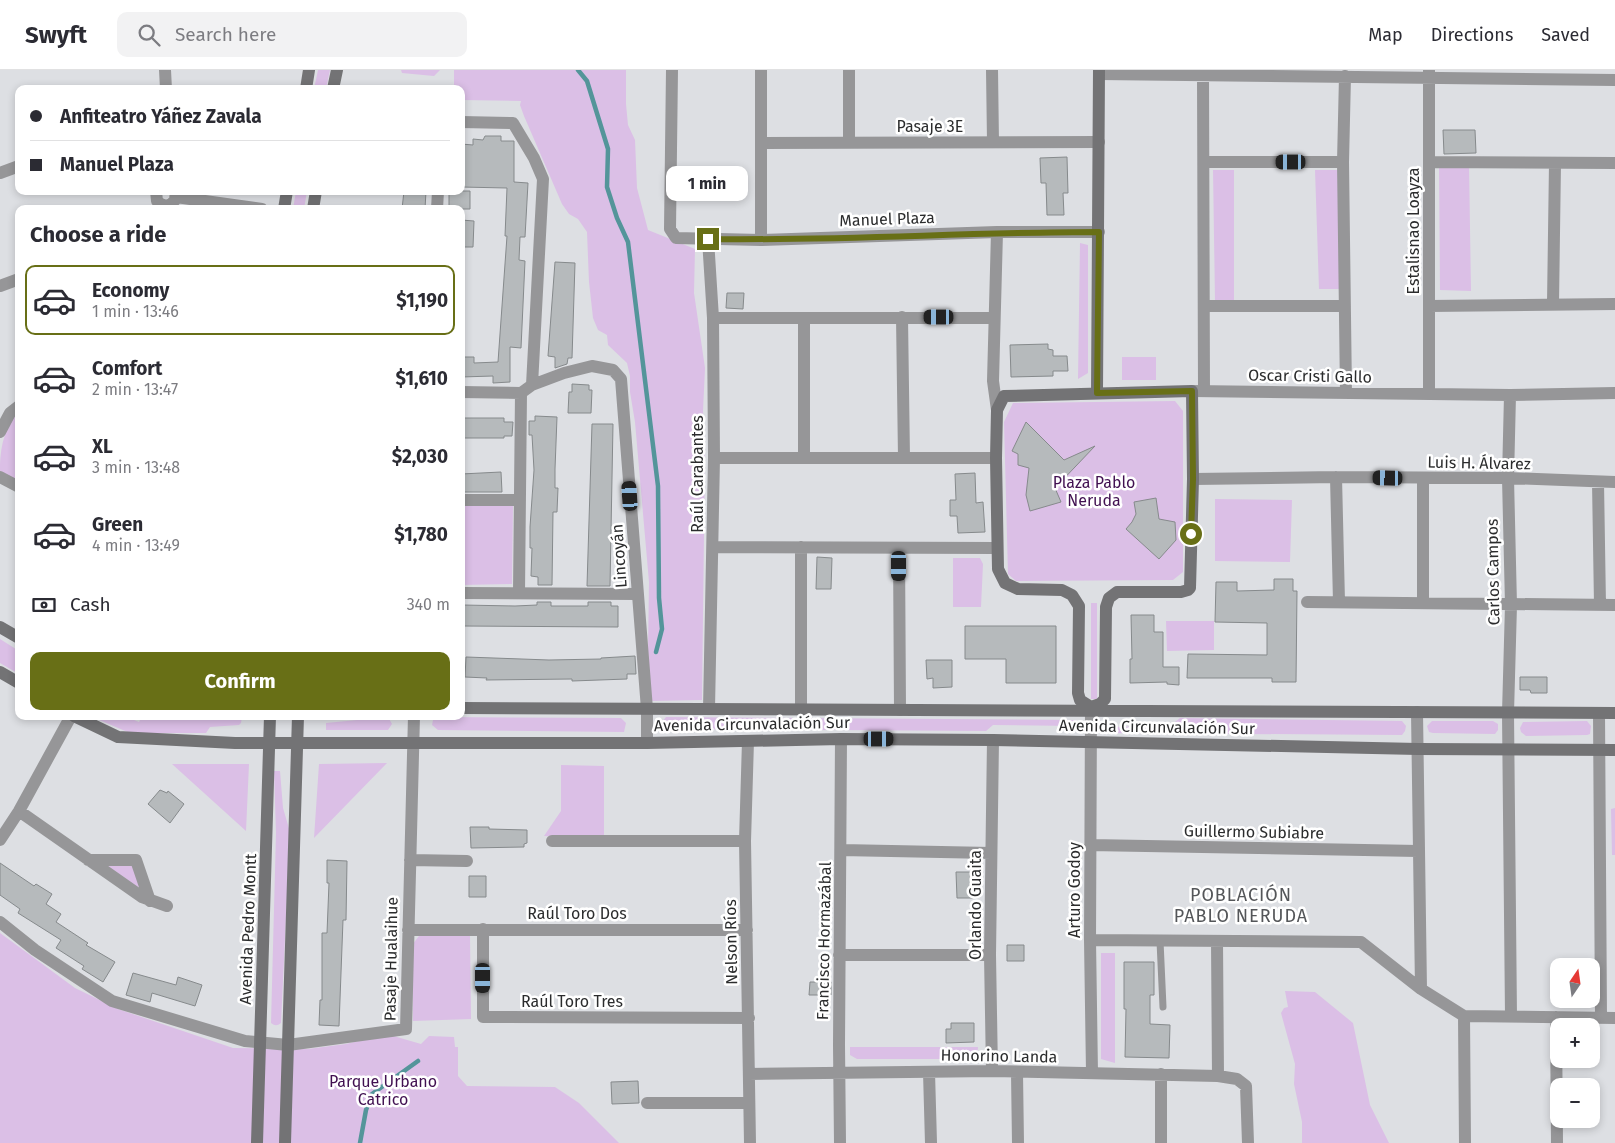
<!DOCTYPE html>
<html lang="en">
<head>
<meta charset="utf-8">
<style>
	:root { --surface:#fff; --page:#f2f2f3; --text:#2b2b33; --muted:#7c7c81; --line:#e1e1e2; --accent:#686f16 }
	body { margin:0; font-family:"Fira Sans",sans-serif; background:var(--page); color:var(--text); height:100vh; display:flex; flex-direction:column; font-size:19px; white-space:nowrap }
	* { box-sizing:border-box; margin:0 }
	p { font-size:16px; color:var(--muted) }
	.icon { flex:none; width:28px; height:28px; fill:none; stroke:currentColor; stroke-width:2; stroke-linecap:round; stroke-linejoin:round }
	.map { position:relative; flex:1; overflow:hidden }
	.sheet { position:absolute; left:15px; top:135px; width:450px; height:515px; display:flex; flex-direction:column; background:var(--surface); border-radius:10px; box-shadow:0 2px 8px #0003 }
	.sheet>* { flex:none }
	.banner { position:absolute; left:15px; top:15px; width:450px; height:110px; border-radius:10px; box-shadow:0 2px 8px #0003; display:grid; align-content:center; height:110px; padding:0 15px; background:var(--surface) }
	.needle { width:32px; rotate:13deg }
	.tools { position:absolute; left:1550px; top:888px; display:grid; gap:10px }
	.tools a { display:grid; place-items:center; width:50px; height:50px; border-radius:10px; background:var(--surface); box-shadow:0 2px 8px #0003; font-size:25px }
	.end { position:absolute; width:22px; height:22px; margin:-11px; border:6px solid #686f16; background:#fff; box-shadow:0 0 0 2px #fff }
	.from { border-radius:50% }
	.bubble { position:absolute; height:35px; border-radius:10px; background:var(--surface); box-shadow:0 2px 8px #0003; font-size:16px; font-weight:700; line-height:35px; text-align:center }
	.car { position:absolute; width:15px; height:30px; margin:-15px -8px; border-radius:6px; box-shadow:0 0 4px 1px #0007; background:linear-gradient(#222 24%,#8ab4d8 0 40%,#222 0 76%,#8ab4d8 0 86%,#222 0) }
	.banner b { display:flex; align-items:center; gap:18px; height:48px; font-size:19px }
	.banner b+b { border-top:1px solid var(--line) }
	.banner i { width:12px; height:12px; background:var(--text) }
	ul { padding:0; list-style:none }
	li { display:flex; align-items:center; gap:15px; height:70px; margin:0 10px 8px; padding:0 5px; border:2px solid transparent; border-radius:10px }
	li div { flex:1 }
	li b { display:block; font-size:19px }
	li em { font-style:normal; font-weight:700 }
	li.current { border-color:var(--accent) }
	li>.icon { width:45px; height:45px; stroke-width:1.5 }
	h2 { padding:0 15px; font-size:22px; line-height:60px }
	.pay { display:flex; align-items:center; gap:12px; height:55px; padding:0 15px; font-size:19px }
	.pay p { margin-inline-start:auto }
	.action { display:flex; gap:10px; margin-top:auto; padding:10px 15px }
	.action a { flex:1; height:58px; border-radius:10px; background:var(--accent); color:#fff; font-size:20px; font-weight:700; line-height:58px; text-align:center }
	header { display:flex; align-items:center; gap:30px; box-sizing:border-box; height:70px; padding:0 25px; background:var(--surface); border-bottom:1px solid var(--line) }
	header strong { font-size:24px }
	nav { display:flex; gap:28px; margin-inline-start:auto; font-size:18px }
	.search { width:350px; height:45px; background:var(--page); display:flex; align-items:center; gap:12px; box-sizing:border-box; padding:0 18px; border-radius:10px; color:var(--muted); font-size:19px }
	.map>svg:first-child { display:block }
	.green { fill:#dbbfe6 }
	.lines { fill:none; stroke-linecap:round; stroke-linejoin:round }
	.stream { stroke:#54959a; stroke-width:4.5 }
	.building { fill:#b6babc; stroke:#868a8c }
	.lane { stroke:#969698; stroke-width:7 }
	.street { stroke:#969698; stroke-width:12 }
	.secondary { stroke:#737375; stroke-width:12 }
	.route { stroke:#686f16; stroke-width:6 }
	.labels { text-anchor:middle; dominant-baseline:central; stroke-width:5; stroke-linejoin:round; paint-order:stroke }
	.street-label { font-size:16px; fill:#2b2c2d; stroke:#fff }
	.park-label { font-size:16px; fill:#411051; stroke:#fff }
	.neighbourhood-label { font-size:18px; letter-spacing:1px; fill:#545659; stroke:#fff }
</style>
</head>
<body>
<header>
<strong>Swyft</strong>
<div class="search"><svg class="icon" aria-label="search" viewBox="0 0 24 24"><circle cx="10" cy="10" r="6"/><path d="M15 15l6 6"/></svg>Search here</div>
<nav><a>Map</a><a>Directions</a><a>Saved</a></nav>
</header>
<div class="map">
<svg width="1615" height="1073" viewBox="0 0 1615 1073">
	<rect width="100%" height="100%" fill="#dddfe3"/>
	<path class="green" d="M318,0h12l-4,19h-12z
		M401,0h39l-6,6 -32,-3z
		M454,0h172v34l2,21 7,15 2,48 11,42 47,19 -1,44 11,75 -2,43 2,38 -3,251 -51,1 -3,-50 1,-69 -14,-160 -5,-30v-16l-3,-13 -19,-18 -1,-10 -9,-5 -5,-12 -4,-36 -2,-50 -9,-13 -9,-5 -7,-10 -38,-88 -4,-11 1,-4 -60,-1v-11h-7z
		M1469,94l2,127 -31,-1 -1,-125z
		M1213,100h21v130h-19z
		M1315,100h25l2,119h-23z
		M296,121h11l-3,18h-11z
		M1080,173l8,2v128l-10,6z
		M1122,287h34v23h-34z
		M1175,331l8,10v161l-10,8 -157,1 -8,-7 -4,-152 9,-19z
		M19,340v71l-19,-10c0,-24 4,-42 19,-61z
		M1215,429l77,1 -2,62 -75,-1z
		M461,434h52l-1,80 -51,1z
		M953,488h27l3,6 -2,43h-28z
		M1091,533h6v96h-6z
		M1166,551h48v29l-47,1z
		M0,569l19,12v23l-19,-11z
		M96,646h28l15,6 3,-6 100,1 -1,6 -2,2 -29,2 -4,6h-76l-33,-14z
		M388,647l4,7 -4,6h-62v-7z
		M436,647l185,1 5,5 -2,9 -186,-2 -6,-5 1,-5z
		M666,647l410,3 1,6 -84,-1 -7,6 -322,-2 -2,-2v-5z
		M1180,648l222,3 4,5 -1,5 -3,4 -298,-2v-6l66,-1z
		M1432,651h61l5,3v6l-3,4 -62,-1 -4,-1 -2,-6z
		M1587,651l4,5 -1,8 -3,1 -61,1 -5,-4 -1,-4 3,-6z
		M387,693l-73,75 5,-74z
		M172,694h77l-3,67z
		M561,695l43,1v72l-60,-2 17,-25z
		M274,701h6l3,37 7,24 -9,191c-4,3 -6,3 -10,0l5,-190z
		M1615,738v47h-3l-1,-46z
		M133,795l10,26 -35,-25z
		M0,863l75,55 43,21 115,39 75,1 38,-5 29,-7 15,-2 31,9 8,-8 25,1 1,10h3v29l9,10 88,1 24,16 40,40h-619z
		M419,866h51l1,83 -58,2 -1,-76z
		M1101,883h14v110l-14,-4z
		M1285,921l30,1 38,31 17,82 19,38h-87v-21l-8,-38 1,-20 -14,-51 3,-5 4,-1z
		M850,977h128l-1,12h-120l-7,-4z"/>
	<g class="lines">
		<path class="stream" d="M578,0l9,11 21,68 -1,38 10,31 11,24 30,244 1,112 3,31 -6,23
			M360,1073l6,-33 6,-16 46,-33"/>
	</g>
	<path class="building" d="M1443,60h32l1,23 -32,1z
		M485,66h16v5h13v41l14,1 -3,54h-5l-1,23 6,1 -4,87 -11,-1v35l-17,1v-7l-32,1v-20h13v6l24,-1 9,-126h-2l2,-48 -46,-1v-43l12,1v-6l10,1z
		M1067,87l1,36h-5l1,22h-17l-1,-32h-5l-1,-25z
		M404,121h22l-1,18h-23z
		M449,121h21v18h-21z
		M461,150l13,1 -1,26h-12z
		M555,192l20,1 -3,95h-4l-1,6 -12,4v-11l-7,-1z
		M727,223h17l-1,16 -17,-1z
		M1048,274v5l5,1v6h14l1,15h-15v5l-42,1 -1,-32z
		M572,314l17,1v5h3l-1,23h-23l1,-21h3z
		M535,346l22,1 -2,52v19h3l-1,24h-4l-1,73h-14v-8l-7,-1 1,-28h-2v-21l4,-57 -2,-35h-3v-14h6z
		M461,348h43v4h9l-1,14h-8v2h-43z
		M1026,352l38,38 31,-14 -40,42 6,14 -31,9 -4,-16 3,-27 -11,-3v-11l-6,-3z
		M592,354h21l-3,162h-23z
		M501,402l1,20h-41v-18z
		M975,403l1,30 7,-1 2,30 -27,1 -1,-17h-7v-16h6l-1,-26z
		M1156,428l3,21 16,3 1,18 -17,19 -33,-30 6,-7 4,-8 -2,-12z
		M817,487l15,1 -1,31h-15z
		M1274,509h19v12h4l-1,91h-24v-4h-85l1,-24 79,1v-32l-52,-1 1,-40h21v9l37,-1z
		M537,532h14v4h37v-4h23v4h7v21l-156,-1v-21l53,1 22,-1z
		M1131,545h23v17h9v35h16v18l-12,-1v-2l-37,1v-24h2z
		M965,556h91v57h-50v-24h-41z
		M635,586l1,18h-9v5l-55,2v-2l-86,1 1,-2 -22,-1 1,-20 83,3 52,-1v-1z
		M926,590h26v27l-19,1v-10l-6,1z
		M1520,607h27v16h-16l-1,-3h-10z
		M160,720l7,3 1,-2 16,13 -14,19 -22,-19z
		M470,757h19v2l38,1v13l-3,1v3l-53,1z
		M327,790l20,1 -1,59h-3l-4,106 -20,-1 1,-25h2v-67h5l2,-50h-2z
		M0,793l34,23 2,-2 16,10 -6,10 15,10 -5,8 32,21 -2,2 29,17 -12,20 -21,-13 2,-3 -28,-18 5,-8 -43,-27 2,-4 -20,-14z
		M956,802h17v26h-16z
		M469,806h17v21h-17z
		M1007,875h17v16h-17z
		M1124,892h30v33h-4v29l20,1 -1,33 -44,-1 1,-48h-2z
		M133,903l43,12 2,-8 24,8 -7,21 -43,-13 -2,9 -24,-7z
		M810,912h21v13h-22z
		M951,953h23v19l-28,1v-14h5z
		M638,1011l1,22 -27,1 -1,-22z"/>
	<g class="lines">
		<path class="lane" d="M1160,871l3,66"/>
		<path class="street" d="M165,0l1,19
			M672,0l-2,159 6,9 85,2 236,-8h102
			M992,0l1,72
			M1099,4l516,6
			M1203,5l1,316
			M1345,6l-2,86 3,231
			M461,52l52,1 21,35 9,21 -11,206
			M761,73l338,-1
			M849,73v-73
			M1204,92h139
			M1429,92l186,1
			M0,103l19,-7
			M156,121l1,10c6,6 13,6 18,-1l1,-9
			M176,127l86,12
			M437,139l1,-18
			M708,169l5,79 1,140 -5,251
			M761,170v-170
			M0,216l19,-7
			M1553,234l2,-141
			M1204,236h141
			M1429,236l186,-2
			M902,247l2,141
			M713,248h281
			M804,248v139
			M1192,321l318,4 105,-2
			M461,322l60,1 11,-8 32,-12 28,-7 21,4 8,9 26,330v34
			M1429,323v-322
			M1510,325l-2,83 3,127 -3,108 3,303
			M997,340l-4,-29 4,-149
			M0,362l10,-19 9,-7
			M714,388h282
			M0,407l19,10
			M1336,407l3,125
			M1423,408v125
			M1193,409l143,-2 172,1 107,4
			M1598,412l2,123
			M461,430h59
			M713,477l284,1
			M801,477v162
			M899,478l1,162
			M461,523l177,1
			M519,523l2,-200
			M1307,532l308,3
			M1091,637l-1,233 2,133
			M1417,642l4,277
			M1599,643l2,305
			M748,671l-3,100 5,302
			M19,741l123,86 25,9
			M0,770l19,-29 52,-95
			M552,771h193
			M1090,775l328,6
			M841,780l150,3
			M88,790h48l14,41
			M410,790l57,1
			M0,852l35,28 77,51 133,40 43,4 118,-16 8,-313
			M483,859v88l266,1
			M408,860h339
			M1090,870l271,2 60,47 43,27
			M1217,871l1,135
			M839,885h151
			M1464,946l151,2
			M1464,946l1,127
			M1556,947l1,126
			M992,1001l-2,-116 3,-215
			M929,1002l2,71
			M1017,1003l1,70
			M749,1004l243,-3 226,5 19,3 9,7 2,57
			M1161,1004v69
			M647,1033h102
			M840,1073l-1,-98 2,-306"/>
		<path class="secondary" d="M306,19l3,-19
			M333,19l4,-19
			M284,139l3,-18
			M313,139l3,-18
			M1192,321l1,88 -3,109 -2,2 -7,2h-64l-8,6 -3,9 -1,92 -5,5 -9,3 -11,-7 -2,-7 1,-87 -7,-11 -10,-5 -44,-1 -13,-6 -7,-14 -2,-111 1,-48 7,-14z
			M1097,323l2,-323
			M0,557l19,11
			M0,602l19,11
			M461,638l1154,5
			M74,646l44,21 117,6h412l194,-4 152,1 425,9 197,1
			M257,1073l13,-427
			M285,1073l13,-427"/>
	</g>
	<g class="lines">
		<path class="route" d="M708,169c130,2 261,-7 391,-7l-2,161 95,-2 1,88 -2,55"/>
	</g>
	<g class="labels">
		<g class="street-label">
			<text x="930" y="56">Pasaje 3E</text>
			<text transform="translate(887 149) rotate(-2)">Manuel Plaza</text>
			<text transform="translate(1413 161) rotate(-90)">Estalisnao Loayza</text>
			<text transform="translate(1310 306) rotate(1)">Oscar Cristi Gallo</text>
			<text transform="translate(1479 393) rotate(1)">Luis H. Álvarez</text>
			<text transform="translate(697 404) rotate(-90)">Raúl Carabantes</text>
			<text transform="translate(619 486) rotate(-94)">Lincoyán</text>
			<text transform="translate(1493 502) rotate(-91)">Carlos Campos</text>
			<text transform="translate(752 654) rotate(-1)">Avenida Circunvalación Sur</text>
			<text transform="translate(1157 657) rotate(1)">Avenida Circunvalación Sur</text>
			<text transform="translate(1254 762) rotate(1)">Guillermo Subiabre</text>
			<text transform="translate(1074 820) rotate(-90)">Arturo Godoy</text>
			<text transform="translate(975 835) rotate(-90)">Orlando Guaita</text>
			<text x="577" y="843">Raúl Toro Dos</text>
			<text transform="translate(248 859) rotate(-88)">Avenida Pedro Montt</text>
			<text transform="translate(824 871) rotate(-89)">Francisco Hormazábal</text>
			<text transform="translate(731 872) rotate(-91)">Nelson Ríos</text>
			<text transform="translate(391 889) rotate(-89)">Pasaje Hualaihue</text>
			<text x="572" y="931">Raúl Toro Tres</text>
			<text transform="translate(999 986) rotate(1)">Honorino Landa</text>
		</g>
		<g class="park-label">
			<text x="1094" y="412">Plaza Pablo<tspan x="1094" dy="18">Neruda</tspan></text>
			<text x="383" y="1011">Parque Urbano<tspan x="383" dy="18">Catrico</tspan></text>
		</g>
		<g class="neighbourhood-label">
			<text x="1241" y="825">POBLACIÓN<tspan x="1241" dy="21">PABLO NERUDA</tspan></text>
		</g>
	</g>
</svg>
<div class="tools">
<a><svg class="needle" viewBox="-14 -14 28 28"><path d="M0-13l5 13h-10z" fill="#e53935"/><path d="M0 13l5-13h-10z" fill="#7c7c81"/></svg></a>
<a>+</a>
<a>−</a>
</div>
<i class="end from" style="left:1191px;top:464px"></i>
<i class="end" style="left:708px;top:169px"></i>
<div class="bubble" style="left:666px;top:96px;width:82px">1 min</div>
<i class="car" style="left:1291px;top:92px;rotate:270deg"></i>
<i class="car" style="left:939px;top:247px;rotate:270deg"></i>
<i class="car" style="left:1388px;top:408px;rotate:271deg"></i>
<i class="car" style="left:630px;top:426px;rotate:356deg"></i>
<i class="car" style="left:899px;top:496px;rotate:180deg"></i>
<i class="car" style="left:879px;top:669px;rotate:90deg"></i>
<i class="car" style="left:483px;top:908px;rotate:180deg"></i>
<div class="banner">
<b><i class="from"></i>Anfiteatro Yáñez Zavala</b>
<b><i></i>Manuel Plaza</b>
</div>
<section class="sheet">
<h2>Choose a ride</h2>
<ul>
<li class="current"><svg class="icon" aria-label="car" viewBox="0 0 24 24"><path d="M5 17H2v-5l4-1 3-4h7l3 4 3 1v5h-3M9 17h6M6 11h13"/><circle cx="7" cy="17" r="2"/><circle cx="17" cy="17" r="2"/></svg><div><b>Economy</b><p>1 min · 13:46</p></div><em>$1,190</em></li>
<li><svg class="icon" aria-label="car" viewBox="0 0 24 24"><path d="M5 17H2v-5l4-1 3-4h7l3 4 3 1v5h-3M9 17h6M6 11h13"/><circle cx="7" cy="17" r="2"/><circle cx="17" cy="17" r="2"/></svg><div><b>Comfort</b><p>2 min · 13:47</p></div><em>$1,610</em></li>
<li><svg class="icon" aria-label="car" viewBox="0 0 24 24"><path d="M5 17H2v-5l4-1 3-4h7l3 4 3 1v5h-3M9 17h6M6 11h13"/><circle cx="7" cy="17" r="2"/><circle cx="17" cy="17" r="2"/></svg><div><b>XL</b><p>3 min · 13:48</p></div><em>$2,030</em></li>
<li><svg class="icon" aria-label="car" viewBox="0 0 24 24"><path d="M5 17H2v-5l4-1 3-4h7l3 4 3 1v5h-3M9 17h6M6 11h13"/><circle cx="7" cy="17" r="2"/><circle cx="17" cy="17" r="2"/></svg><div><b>Green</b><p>4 min · 13:49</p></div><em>$1,780</em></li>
</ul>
<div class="pay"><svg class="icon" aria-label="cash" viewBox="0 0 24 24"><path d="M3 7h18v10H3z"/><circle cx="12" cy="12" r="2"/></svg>Cash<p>340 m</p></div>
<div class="action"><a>Confirm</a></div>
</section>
</div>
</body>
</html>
